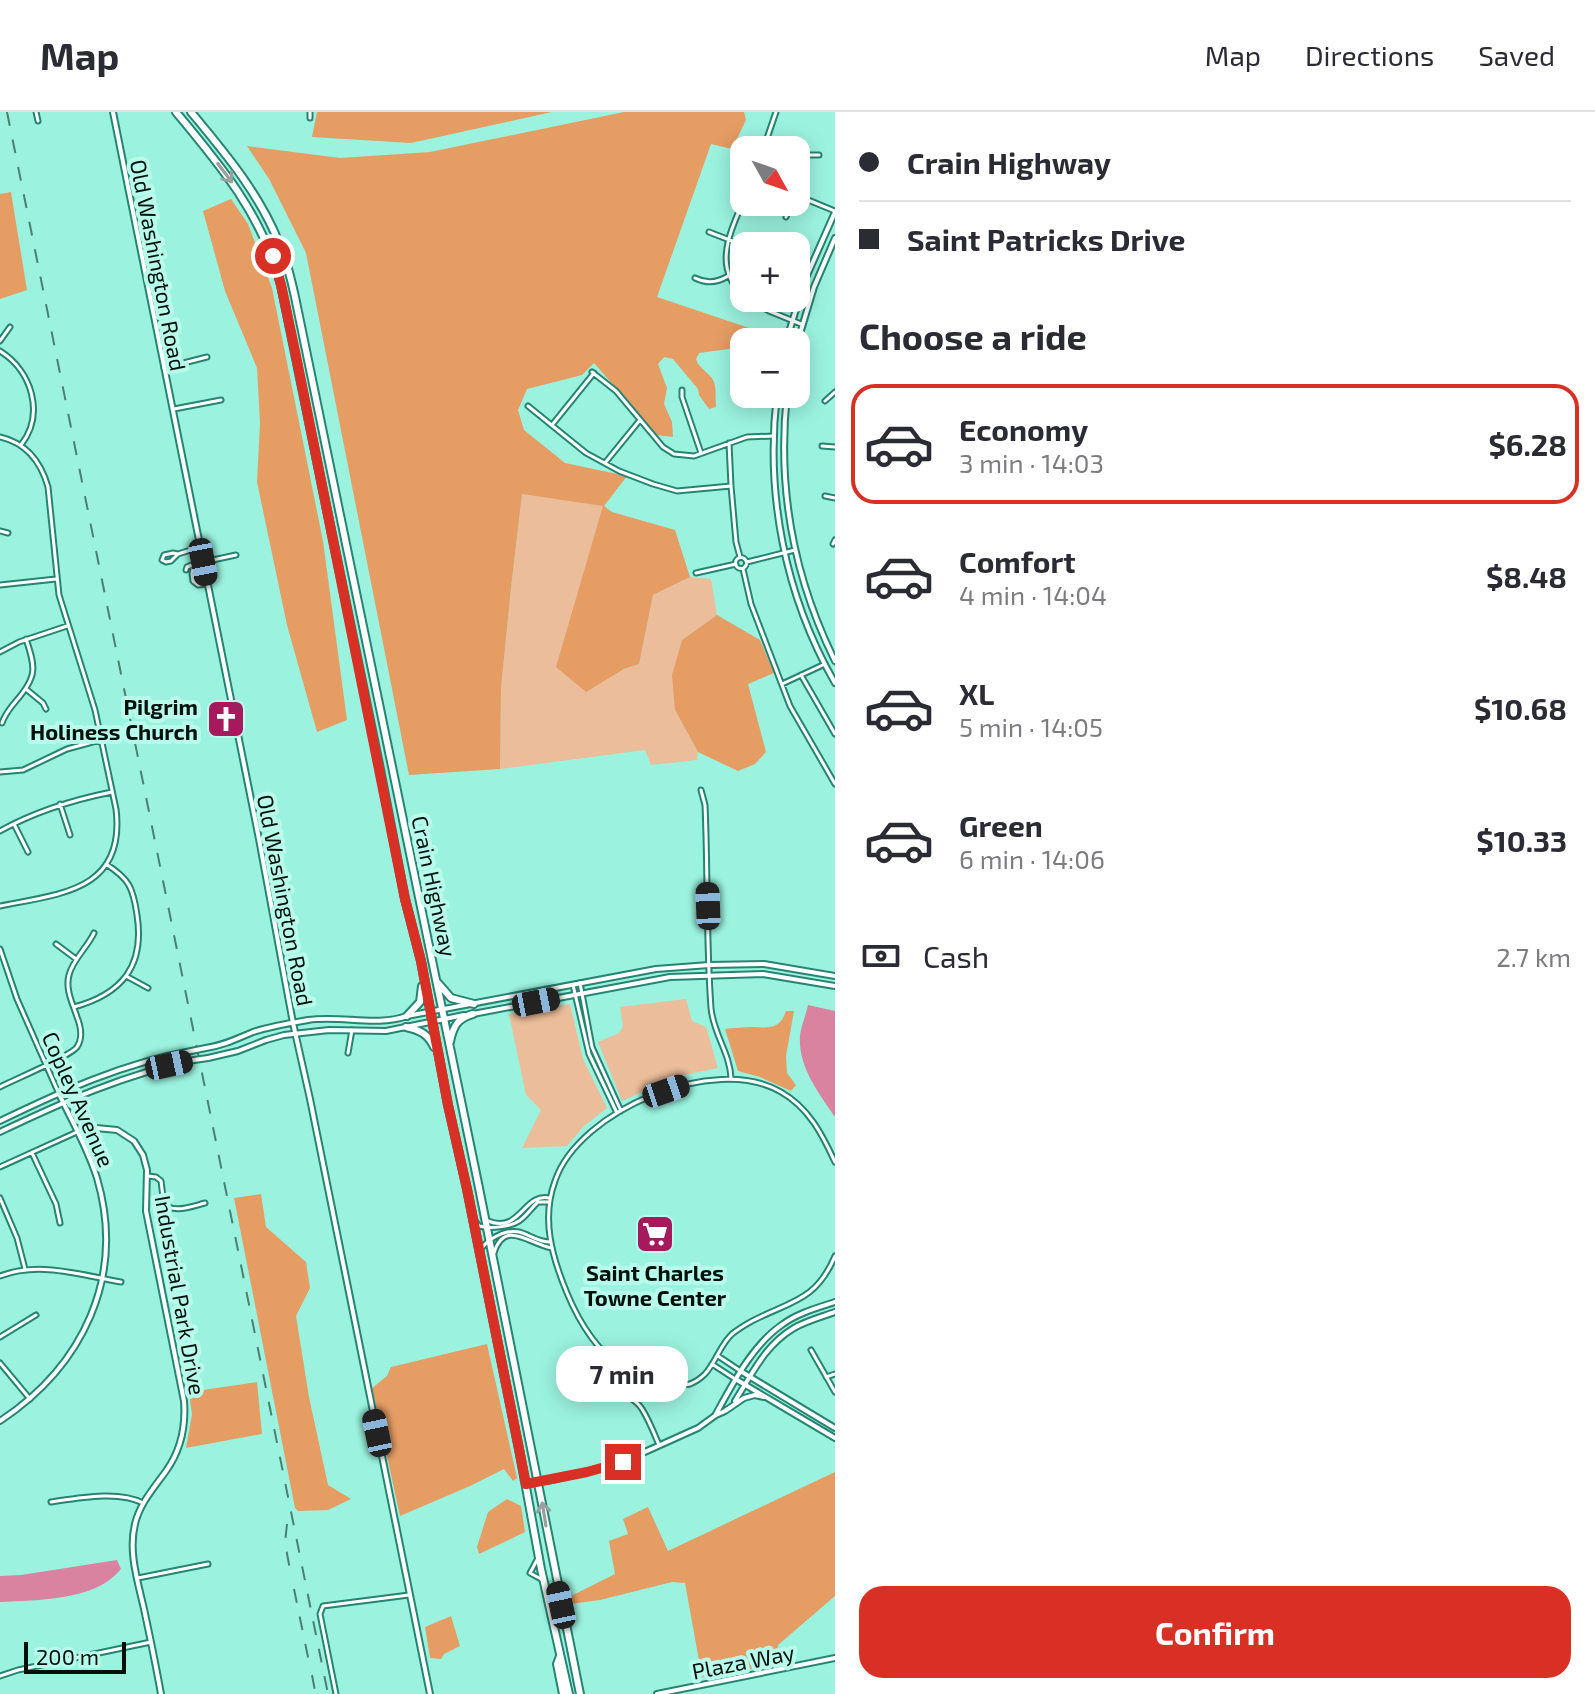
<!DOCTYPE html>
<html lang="en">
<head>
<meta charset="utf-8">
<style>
	:root { --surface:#fff; --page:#f2f2f3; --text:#2b2b33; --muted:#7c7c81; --line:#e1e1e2; --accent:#d93025 }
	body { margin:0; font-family:"Exo 2",sans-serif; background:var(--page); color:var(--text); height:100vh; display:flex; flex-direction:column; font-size:30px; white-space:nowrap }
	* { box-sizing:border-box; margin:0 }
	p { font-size:26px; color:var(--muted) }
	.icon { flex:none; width:44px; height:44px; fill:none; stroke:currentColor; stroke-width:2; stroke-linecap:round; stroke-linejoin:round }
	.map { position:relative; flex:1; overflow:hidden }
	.sheet { display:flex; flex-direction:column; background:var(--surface); width:760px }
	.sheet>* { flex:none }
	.top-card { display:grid; align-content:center; height:176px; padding:0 24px; background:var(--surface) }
	.needle { width:52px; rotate:130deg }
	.buttons { position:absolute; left:730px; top:24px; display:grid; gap:16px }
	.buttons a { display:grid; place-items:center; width:80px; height:80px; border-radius:16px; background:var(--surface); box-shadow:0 4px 20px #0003; font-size:40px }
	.scale { position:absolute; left:24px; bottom:20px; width:102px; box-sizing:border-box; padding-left:8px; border:4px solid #00110c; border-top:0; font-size:22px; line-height:28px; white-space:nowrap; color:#00110c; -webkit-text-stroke:6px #b8fcec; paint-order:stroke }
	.end { position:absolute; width:36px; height:36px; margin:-18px; border:10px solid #d93025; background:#fff; box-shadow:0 0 0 4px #fff }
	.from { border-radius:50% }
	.bubble { position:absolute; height:56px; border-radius:24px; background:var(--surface); box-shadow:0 4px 20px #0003; font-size:26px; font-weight:700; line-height:56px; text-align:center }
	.car { position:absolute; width:24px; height:48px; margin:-24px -12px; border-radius:10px; box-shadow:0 0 6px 2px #0007; background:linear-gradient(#222 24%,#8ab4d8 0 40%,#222 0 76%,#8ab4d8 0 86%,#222 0) }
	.top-card b { display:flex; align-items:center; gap:28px; height:76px; font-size:30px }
	.top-card b+b { border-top:2px solid var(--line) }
	.top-card i { width:20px; height:20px; background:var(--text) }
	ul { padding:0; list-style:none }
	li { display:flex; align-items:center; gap:24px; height:120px; margin:0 16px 12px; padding:0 8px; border:4px solid transparent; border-radius:24px }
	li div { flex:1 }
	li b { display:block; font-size:30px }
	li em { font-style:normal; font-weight:700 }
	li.current { border-color:var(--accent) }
	li>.icon { width:72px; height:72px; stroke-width:1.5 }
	h2 { padding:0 24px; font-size:36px; line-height:96px }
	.pay { display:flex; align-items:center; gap:20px; height:88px; padding:0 24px; font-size:30px }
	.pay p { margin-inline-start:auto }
	.primary-button { display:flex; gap:16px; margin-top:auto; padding:16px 24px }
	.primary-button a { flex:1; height:92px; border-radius:24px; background:var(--accent); color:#fff; font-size:32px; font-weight:700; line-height:92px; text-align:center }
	header { display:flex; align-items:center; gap:48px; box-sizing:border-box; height:112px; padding:0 40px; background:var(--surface); border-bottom:2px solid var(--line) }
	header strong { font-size:38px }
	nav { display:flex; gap:44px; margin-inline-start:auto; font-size:28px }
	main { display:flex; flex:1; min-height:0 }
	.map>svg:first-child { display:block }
	.green { fill:#ebbd9a }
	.forest { fill:#e59d64 }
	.water { fill:#da83a1 }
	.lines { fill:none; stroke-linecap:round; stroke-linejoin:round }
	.minor-casing { stroke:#268473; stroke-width:7 }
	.tertiary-casing { stroke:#268473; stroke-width:8 }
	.secondary-casing { stroke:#268473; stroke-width:8 }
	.trunk-casing { stroke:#268473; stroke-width:10 }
	.minor { stroke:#fff; stroke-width:3 }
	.tertiary { stroke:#fff; stroke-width:4 }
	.secondary { stroke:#fff; stroke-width:4 }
	.trunk { stroke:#fff; stroke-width:6 }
	.rail { stroke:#4b7f72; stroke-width:2; stroke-dasharray:14 14; stroke-linecap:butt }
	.secondary-bridge-casing { stroke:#268473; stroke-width:8; stroke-linecap:butt }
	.secondary-bridge { stroke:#fff; stroke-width:4 }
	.oneway { stroke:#99a09e }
	.route { stroke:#d93025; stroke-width:10 }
	.labels { text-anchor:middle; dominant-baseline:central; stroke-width:8; stroke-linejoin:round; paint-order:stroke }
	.street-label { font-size:22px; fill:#00110c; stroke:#b8fcec }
	.poi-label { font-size:22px; font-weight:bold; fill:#00110c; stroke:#b8fcec; text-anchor:end }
</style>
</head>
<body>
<header>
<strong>Map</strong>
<nav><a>Map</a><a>Directions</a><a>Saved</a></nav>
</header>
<main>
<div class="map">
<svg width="835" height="1582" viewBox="0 0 835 1582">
	<rect width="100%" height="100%" fill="#9bf3df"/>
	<path class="green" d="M522,382l82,11 -18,186 38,-22 15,-5 14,-69 37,-18 21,2 6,36 -35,25 -7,70 23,42 -1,8 -46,5 -6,-15 -145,19 1,-81 10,-100z
		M686,887l6,22 14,6 12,41 -43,9 -53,24 -24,-59 21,-9 4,-7 -3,-19z
		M570,892l13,55 24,49 -23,18 -17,20 -45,2 19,-38 -15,-15 -17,-81z"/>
	<path class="forest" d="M317,0h235l-141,31 -99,-6z
		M624,0h120l2,8 -14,29 -21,-5 -54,153 116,39v6h-29v52h2l-1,7 -8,-1 -4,-19 3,-33 -37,5 -3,6c4,11 12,12 17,21 4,7 2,18 3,27l-7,2 -10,-14 -1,-6 -25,-30 -9,-2 -6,7 9,24 -3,16 8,18 1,15 -16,-2 -63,-72 -12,12 -55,14 -9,21 6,20 41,33 62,13 -23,30 8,6 63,18 15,47 -37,18 -14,69 -15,5 -38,23 -30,-25 47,-161 -81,-12 -11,94 -10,100 -1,81 -91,6 -103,-522 -37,-74 -22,-33 93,12 90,-6z
		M11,80l16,98 -27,9v-105z
		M231,87l17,25 24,64 51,253 24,179 -30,12 -30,-107 -30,-143 3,-59 -3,-55 -32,-77 -22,-80z
		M717,503l43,25 14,33 -26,11 18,68 -11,12 -17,7 -40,-19 -23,-42 -3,-35 10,-35z
		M786,899h8l-8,45 1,17 9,12 -5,6 -31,-14 -22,-6 -13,-42c9,-1 19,-2 28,-2 17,1 27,2 33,-16z
		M261,1082l5,33 40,35 4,26 -14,28 13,81 19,88 23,14 -23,11 -30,1 -3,-3 -61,-310z
		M487,1232l30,134 -4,3 -9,-12 -34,17 -70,30 -28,-128 15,-12 4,-9z
		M257,1270l5,52 -76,14 6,-34 -3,-22z
		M835,1360v124l-57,49 -3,20 -73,12 -17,-94 -13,-1 -72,18 -29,4v-8l44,-22 -6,-33 19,-7 -5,-15 25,-12 20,44z
		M507,1387l14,7 4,26 -46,22 -2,-7 11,-35z
		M451,1504l9,30 -16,8 -3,5 -11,-1 -5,-31z"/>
	<path class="water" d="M808,893l27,6v106c-16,-24 -37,-50 -35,-81 1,-10 6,-21 8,-31z
		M117,1448l4,9c-25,32 -84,31 -121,33v-26l21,-1z"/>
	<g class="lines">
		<g class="minor-casing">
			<path id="minor" d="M36,0l2,9
				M310,6v-6
				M767,29l25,9
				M763,38l13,-38
				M796,39l9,4h14
				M796,83l39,16
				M744,87c-14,34 -32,68 0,98
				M786,105l6,-15
				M709,120l36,14
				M695,166c12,6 22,5 33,-2
				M745,186l24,13 32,13
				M0,229l10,-14
				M0,239c32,20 45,63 21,94
				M164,256l43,-11
				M592,260l24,19 47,56 11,7 20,2 53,-19 27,-1
				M682,278v7l19,56
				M825,289l10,-9
				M528,294l58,47 33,18 34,13 24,7 54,-5
				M174,297l47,-9
				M552,313l42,-52
				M0,325c26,6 41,25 48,50l11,108 36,115 21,99c10,82 -56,85 -116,97
				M729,331l2,43 5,56 4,15
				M822,334l13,1
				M605,351l35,-43
				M825,384l10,2
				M0,419l8,2
				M833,432l2,-4
				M173,441l5,1 -7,7 -5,1 -4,-2 2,-5z
				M178,442l22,-7
				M735.5 451a5.5 5.5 0 1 1 11 0a5.5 5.5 0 1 1-11 0Z
				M747,450l48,-12
				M743,457l8,35 39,102 45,78
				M186,458l1,-3 7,-3
				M696,461l40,-9
				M207,472l-9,1 -5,-4 -1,-8 2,-9 42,-9
				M0,473l56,-6
				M0,540l19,-10 48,-16
				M801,563l34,59
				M782,572l43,-20
				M26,577l17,14 3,6
				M2,611c3,-9 8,-15 14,-22 21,-24 20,-33 10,-62
				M0,660l23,-2 44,-21 33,-9
				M701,678l4,15c3,68 1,136 6,203 2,25 19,45 20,70
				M60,692l10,31
				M14,712l14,28
				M0,719c36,-20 72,-31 112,-39
				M56,832l20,15
				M0,837l17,50 42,95
				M126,864l22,12
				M580,871l12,64 29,64
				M573,873l16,69 28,59
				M74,895c48,-13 71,-41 63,-92 -4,-28 -8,-36 -31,-51
				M348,941l4,-23
				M0,975c13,-7 71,-31 77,-40 6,-9 4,-20 0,-30 -4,-13 -12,-27 -8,-42 4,-16 18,-27 25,-42
				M32,1041l24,51 4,19
				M835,1050c-13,-28 -26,-54 -54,-70 -66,-39 -202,18 -226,89 -14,38 -3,76 12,112 12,29 33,65 64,78 12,5 46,16 59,13 5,-2 11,-6 15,-10 11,-12 15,-29 27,-40 6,-5 13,-9 20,-13 39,-20 64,-20 83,-65
				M0,1055l77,-35
				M148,1064l8,1 5,4c1,6 1,13 3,19 4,16 29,6 41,3
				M0,1086l17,40 8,31
				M488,1109c33,13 35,-29 62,-23
				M476,1110l3,4c11,3 31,1 40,-5 8,-5 13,-14 19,-19h11
				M481,1137c6,-8 11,-11 20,-15 23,-9 29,8 50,8
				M494,1141c11,-35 36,-8 58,-5
				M0,1164c40,-15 81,-1 121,6
				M0,1225l36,-22
				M811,1238l24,42
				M718,1244l24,16
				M0,1251l30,36
				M619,1252c-16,34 11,25 23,45 7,11 12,24 17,36
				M712,1252l23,15
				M826,1265l9,-3
				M51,1390c27,-4 68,-12 92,1
				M537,1448l-7,13 11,6
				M138,1466l70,-14
				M0,1564l18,-6 133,-28
				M336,1582l-16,-80 3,-8 86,-11"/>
		</g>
		<g class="tertiary-casing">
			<path id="tertiary" d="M77,1020l19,-4 21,2 17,11 9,14 4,15 -1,41 38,190c2,26 -3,49 -18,70 -12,17 -26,32 -31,53 -7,28 3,58 9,85 6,28 12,57 17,85
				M0,1309c83,-55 126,-144 97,-243 -9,-29 -25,-57 -38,-84
				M657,1582l178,-36"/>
		</g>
		<g class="secondary-casing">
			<path id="secondary" d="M113,0l146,727 34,184 17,76 120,595
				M786,230l19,-62 30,-68
				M796,235l18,-60 21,-49
				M777,282c-12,100 8,202 58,289
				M787,282c-10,93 7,184 48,267
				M473,902l197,-37 93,-3 72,12
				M206,936c19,-3 30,-9 47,-16 18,-6 37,-9 55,-12 33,-5 68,7 99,-4l249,-47 53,-4 55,-1 71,12
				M208,946l30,-7 28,-11 18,-5 45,-5 57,1 78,-16
				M0,1009c62,-30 124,-58 191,-70
				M0,1020c63,-30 125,-58 194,-72
				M742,1260l93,56
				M737,1268l98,58
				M735,1289c17,-27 30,-56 59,-73 12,-7 27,-11 41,-16
				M716,1302c17,-31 37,-70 67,-90 15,-11 34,-16 52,-22
				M526,1372l26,-4 66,-16 80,-36 18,-13 9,-4 19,-13 11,-3 9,2"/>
		</g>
		<g class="trunk-casing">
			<path id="trunk" d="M176,0c46,55 86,103 105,173l99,484 25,130 16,62 27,144 19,84 52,260 22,120 28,125
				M191,0c34,41 68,81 88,131 8,17 12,36 16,54l183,886 102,511
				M438,871l13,15 23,6
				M407,904l13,-14 2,-16
				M406,915c14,3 22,7 28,20
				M450,930c3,-16 8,-24 23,-28
				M560,1544l-3,8 6,30"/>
		</g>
		<use href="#minor" class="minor"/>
		<use href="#tertiary" class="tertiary"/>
		<use href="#secondary" class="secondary"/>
		<use href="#trunk" class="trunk"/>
		<path class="rail" d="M7,0l321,1582
			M287,1412l-2,19 6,32
			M294,1477l15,73
			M312,1563l3,16"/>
		<g class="secondary-bridge-casing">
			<path id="secondary-bridge" d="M191,939l15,-3
				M194,948l14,-2"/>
		</g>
		<use href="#secondary-bridge" class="secondary-bridge"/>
	</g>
	<defs><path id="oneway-shaft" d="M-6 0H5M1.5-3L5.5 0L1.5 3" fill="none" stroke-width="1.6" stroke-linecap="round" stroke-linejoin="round" transform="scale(2)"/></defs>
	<g class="oneway">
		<use href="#oneway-shaft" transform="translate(225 61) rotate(53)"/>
		<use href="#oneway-shaft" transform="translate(544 1402) rotate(-99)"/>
	</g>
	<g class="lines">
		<path class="route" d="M273,144l8,29 15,71 109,543 16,62 27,144 19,84 59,295 61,-12 36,-10"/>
	</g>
	<defs>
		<g id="church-square" transform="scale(2)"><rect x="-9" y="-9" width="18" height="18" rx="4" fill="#a61a5d" stroke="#b8fcec"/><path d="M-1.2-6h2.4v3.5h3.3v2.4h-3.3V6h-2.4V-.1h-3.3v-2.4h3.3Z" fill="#fff"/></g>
		<g id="supermarket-square" transform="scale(2)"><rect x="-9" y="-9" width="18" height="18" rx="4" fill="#a61a5d" stroke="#b8fcec"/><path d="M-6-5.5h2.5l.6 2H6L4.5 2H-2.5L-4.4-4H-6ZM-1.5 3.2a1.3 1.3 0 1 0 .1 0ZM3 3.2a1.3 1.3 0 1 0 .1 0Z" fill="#fff"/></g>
	</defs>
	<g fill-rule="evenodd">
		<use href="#church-square" x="226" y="607"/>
		<use href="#supermarket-square" x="655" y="1122"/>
	</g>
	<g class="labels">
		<g class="street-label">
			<text transform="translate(159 153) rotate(79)">Old Washington Road</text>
			<text transform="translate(435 774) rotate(78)">Crain Highway</text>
			<text transform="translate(286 788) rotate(79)">Old Washington Road</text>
			<text transform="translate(79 987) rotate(66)">Copley Avenue</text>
			<text transform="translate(181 1183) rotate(80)">Industrial Park Drive</text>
			<text transform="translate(743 1549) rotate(-11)">Plaza Way</text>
		</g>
		<g class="poi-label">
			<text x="198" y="594">Pilgrim<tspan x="198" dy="25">Holiness Church</tspan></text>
			<text x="655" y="1160" text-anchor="middle">Saint Charles<tspan x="655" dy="25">Towne Center</tspan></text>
		</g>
	</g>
</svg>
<div class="buttons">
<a><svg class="needle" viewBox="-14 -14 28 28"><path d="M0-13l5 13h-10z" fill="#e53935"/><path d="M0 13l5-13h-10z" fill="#7c7c81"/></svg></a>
<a>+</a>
<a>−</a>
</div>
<div class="scale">200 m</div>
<i class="end from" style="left:273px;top:144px"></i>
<i class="end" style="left:623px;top:1350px"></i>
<div class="bubble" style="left:556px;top:1234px;width:132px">7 min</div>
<i class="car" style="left:203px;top:450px;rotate:169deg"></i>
<i class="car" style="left:708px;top:794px;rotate:358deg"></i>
<i class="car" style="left:536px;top:890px;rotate:79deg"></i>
<i class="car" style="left:169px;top:953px;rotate:78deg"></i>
<i class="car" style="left:666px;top:979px;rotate:71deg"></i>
<i class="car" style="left:377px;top:1321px;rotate:348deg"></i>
<i class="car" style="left:561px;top:1493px;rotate:348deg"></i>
</div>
<section class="sheet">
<div class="top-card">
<b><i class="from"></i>Crain Highway</b>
<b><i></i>Saint Patricks Drive</b>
</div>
<h2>Choose a ride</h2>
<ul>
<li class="current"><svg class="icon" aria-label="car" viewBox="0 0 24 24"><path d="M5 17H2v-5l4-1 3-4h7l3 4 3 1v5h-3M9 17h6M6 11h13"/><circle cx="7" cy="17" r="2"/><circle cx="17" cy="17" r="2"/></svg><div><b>Economy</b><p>3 min · 14:03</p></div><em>$6.28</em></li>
<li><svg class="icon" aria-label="car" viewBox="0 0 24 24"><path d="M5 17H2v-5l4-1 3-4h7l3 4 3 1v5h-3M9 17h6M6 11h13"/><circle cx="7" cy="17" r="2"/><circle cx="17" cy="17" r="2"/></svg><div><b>Comfort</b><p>4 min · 14:04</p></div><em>$8.48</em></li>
<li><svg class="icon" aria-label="car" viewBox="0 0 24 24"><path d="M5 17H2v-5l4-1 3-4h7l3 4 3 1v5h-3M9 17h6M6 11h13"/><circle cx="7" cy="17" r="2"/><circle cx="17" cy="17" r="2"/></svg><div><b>XL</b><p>5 min · 14:05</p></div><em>$10.68</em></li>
<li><svg class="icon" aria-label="car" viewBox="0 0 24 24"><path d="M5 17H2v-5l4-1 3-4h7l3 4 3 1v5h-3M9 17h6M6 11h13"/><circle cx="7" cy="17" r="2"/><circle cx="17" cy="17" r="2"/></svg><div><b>Green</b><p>6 min · 14:06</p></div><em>$10.33</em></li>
</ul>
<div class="pay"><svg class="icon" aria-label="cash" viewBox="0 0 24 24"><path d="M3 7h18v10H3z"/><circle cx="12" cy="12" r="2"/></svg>Cash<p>2.7 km</p></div>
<div class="primary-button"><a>Confirm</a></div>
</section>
</main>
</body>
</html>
